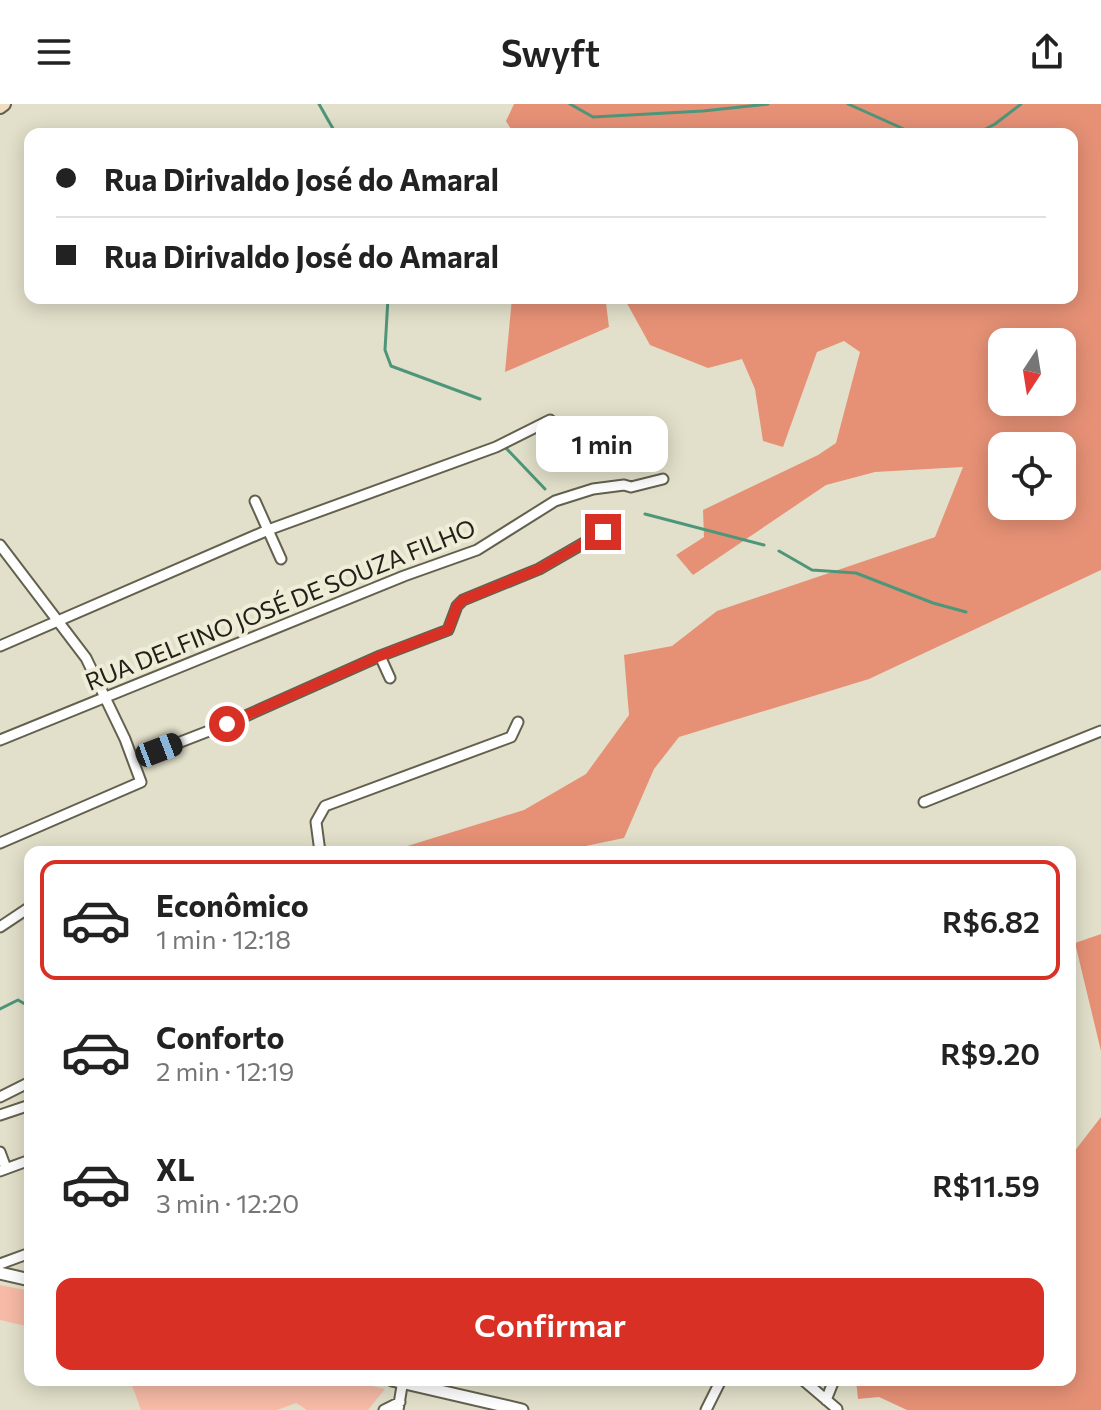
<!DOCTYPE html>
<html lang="pt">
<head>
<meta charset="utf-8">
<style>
	:root { --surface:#fff; --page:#f2f2f2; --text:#222; --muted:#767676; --line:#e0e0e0; --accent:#d93025 }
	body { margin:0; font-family:Commissioner,sans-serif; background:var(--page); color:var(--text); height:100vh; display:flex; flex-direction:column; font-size:30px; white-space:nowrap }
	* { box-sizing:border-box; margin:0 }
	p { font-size:26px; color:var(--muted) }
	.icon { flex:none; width:44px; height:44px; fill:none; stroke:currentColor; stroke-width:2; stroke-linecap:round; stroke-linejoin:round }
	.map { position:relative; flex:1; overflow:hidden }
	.sheet { position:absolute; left:24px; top:742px; width:1052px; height:540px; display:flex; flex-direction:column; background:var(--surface); border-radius:16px; box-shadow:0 4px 20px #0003 }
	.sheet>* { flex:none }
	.top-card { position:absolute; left:24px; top:24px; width:1054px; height:176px; border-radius:16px; box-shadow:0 4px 20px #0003; display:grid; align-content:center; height:176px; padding:0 32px; background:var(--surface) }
	.needle { width:52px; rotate:192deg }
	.controls { position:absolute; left:988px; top:224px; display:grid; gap:16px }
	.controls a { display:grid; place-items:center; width:88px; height:88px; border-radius:16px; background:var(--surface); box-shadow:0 4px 20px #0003; font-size:40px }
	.end { position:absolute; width:36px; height:36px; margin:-18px; border:10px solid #d93025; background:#fff; box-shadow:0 0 0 4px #fff }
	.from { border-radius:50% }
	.bubble { position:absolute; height:56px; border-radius:16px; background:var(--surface); box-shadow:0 4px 20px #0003; font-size:26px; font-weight:600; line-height:56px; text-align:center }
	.car { position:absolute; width:24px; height:48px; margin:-24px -12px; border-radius:10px; box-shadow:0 0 6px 2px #0007; background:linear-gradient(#222 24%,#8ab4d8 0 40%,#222 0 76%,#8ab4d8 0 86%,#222 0) }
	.top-card b { display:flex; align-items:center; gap:28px; height:76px; font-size:30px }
	.top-card b+b { border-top:2px solid var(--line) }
	.top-card i { width:20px; height:20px; background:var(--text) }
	ul { padding:14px 0 0; list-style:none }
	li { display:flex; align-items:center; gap:24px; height:120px; margin:0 16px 12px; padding:0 16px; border:4px solid transparent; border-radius:16px }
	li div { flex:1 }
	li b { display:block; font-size:30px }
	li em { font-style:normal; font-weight:600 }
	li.selected { border-color:var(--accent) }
	li>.icon { width:72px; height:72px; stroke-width:1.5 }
	.button { display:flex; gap:16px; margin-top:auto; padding:16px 32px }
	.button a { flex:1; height:92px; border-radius:16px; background:var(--accent); color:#fff; font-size:32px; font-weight:600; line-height:92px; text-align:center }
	header { display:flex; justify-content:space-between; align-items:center; height:104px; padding:0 32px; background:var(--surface); font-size:36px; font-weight:600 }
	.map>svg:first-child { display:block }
	.green { fill:#f6baa6 }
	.forest { fill:#e69176; fill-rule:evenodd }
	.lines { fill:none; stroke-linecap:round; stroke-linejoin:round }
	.stream { stroke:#4e9679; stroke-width:3 }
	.minor-casing { stroke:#63614e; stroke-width:13 }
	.tertiary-casing { stroke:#63614e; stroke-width:15 }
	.secondary-casing { stroke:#63614e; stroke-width:16 }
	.minor { stroke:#fff; stroke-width:9 }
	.tertiary { stroke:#fff; stroke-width:11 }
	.secondary { stroke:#f0dcbf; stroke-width:12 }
	.route { stroke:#d93025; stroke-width:10 }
	.labels { text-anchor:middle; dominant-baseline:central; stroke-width:8; stroke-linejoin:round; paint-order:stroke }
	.street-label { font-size:24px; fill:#212019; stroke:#efedd7 }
</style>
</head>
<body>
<header><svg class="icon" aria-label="menu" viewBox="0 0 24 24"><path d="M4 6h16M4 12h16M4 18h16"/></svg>Swyft<svg class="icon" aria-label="share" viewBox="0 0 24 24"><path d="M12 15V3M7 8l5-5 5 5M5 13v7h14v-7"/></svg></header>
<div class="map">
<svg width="1101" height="1306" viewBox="0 0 1101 1306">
	<rect width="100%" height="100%" fill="#e2e0ca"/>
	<path class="green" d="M0,1181l30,6v36l-30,-7z
		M130,1276h215l40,9 -17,21h-61l-11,-7 -19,7h-136z"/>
	<path class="forest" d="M514,0h587v466l-232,109 -190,58 -25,32 -30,69 -67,14h-169l136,-42 62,-36 43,-59 -5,-60 48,-9 45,-35 218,-74 28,-70 -88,5 -49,13 -133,90 -17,-20 28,-18 -1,-27 115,-55 18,-12 24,-91 -16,-11 -27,11 -34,95 -20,-6 -8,-52 -13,-30 -34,9 -58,-23 -26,-47h448v-164h-558l-8,-13zM1062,238v60h-60v-60zM1002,342h60v60h-60z
		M512,194h103l-9,5 3,24 -104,45z
		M1101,830v117l-26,-108z
		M1101,1013v293h-194l-28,-13 -21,2 -2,-19h214v-223z"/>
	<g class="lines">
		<path class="stream" d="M319,0l17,30
			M570,0l23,13 110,-6 65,-7
			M848,0l67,30
			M976,30l19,-10 26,-20
			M388,194l-3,52 6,16 89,33
			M505,343l40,42
			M645,410l119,31
			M779,447l33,19 44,3 77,30 33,9
			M0,905l18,-9 12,7"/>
		<g class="minor-casing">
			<path id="minor" d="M255,397l26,58
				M0,441l86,113 39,81 16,43 -141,61
				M0,542l268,-116 228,-83 54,-27
				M380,552l10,22
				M0,636l404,-164 73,-26 78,-49 38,-12 31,-4 7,2 32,-8
				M134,656l98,-38 148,-66 68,-26 9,-24 6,-6 76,-31 64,-37
				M924,698l177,-71
				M320,748l-4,-30 9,-16 186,-69 7,-15
				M0,823l30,-20
				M0,993l30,-15
				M0,1011l30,-10
				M0,1048l6,16
				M0,1067l30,-11
				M0,1160l30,-11
				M803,1276l34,29
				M826,1296l8,-20
				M384,1306l16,-8
				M398,1306l5,-30
				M706,1306l15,-30"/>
		</g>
		<g class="tertiary-casing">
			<path id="tertiary" d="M0,1169l30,7
				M392,1276l130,30"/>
		</g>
		<g class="secondary-casing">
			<path id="secondary" d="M0,3l4,-3"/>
		</g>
		<use href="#minor" class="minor"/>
		<use href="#tertiary" class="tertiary"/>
		<use href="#secondary" class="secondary"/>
	</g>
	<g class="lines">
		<path class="route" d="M227,620l153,-68 68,-26 9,-24 6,-6 76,-31 64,-37"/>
	</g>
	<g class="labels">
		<g class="street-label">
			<text transform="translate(280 500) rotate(-22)">RUA DELFINO JOSÉ DE SOUZA FILHO</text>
		</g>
	</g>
</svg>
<div class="controls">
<a><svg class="needle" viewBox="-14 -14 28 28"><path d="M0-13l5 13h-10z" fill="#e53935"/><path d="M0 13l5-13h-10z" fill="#767676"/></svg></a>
<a><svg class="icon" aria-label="locate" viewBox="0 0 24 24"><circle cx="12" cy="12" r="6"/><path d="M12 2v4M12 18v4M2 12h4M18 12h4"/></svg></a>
</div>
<i class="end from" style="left:227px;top:620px"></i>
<i class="end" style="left:603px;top:428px"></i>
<div class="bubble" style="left:536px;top:312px;width:132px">1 min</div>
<i class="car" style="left:159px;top:646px;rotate:69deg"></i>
<div class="top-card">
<b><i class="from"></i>Rua Dirivaldo José do Amaral</b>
<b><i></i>Rua Dirivaldo José do Amaral</b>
</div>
<section class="sheet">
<ul>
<li class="selected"><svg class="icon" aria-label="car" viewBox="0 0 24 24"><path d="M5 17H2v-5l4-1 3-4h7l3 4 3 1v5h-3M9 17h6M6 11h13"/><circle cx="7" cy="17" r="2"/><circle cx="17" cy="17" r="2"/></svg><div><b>Econômico</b><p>1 min · 12:18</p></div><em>R$6.82</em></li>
<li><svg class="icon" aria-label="car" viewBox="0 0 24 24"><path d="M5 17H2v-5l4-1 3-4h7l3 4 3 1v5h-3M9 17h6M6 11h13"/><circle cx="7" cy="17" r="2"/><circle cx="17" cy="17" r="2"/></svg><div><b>Conforto</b><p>2 min · 12:19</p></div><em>R$9.20</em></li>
<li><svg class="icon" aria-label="car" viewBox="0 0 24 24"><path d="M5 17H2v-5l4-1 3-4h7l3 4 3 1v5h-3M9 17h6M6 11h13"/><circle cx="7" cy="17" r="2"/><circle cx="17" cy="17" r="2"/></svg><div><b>XL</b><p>3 min · 12:20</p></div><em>R$11.59</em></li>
</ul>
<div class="button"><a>Confirmar</a></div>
</section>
</div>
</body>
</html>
